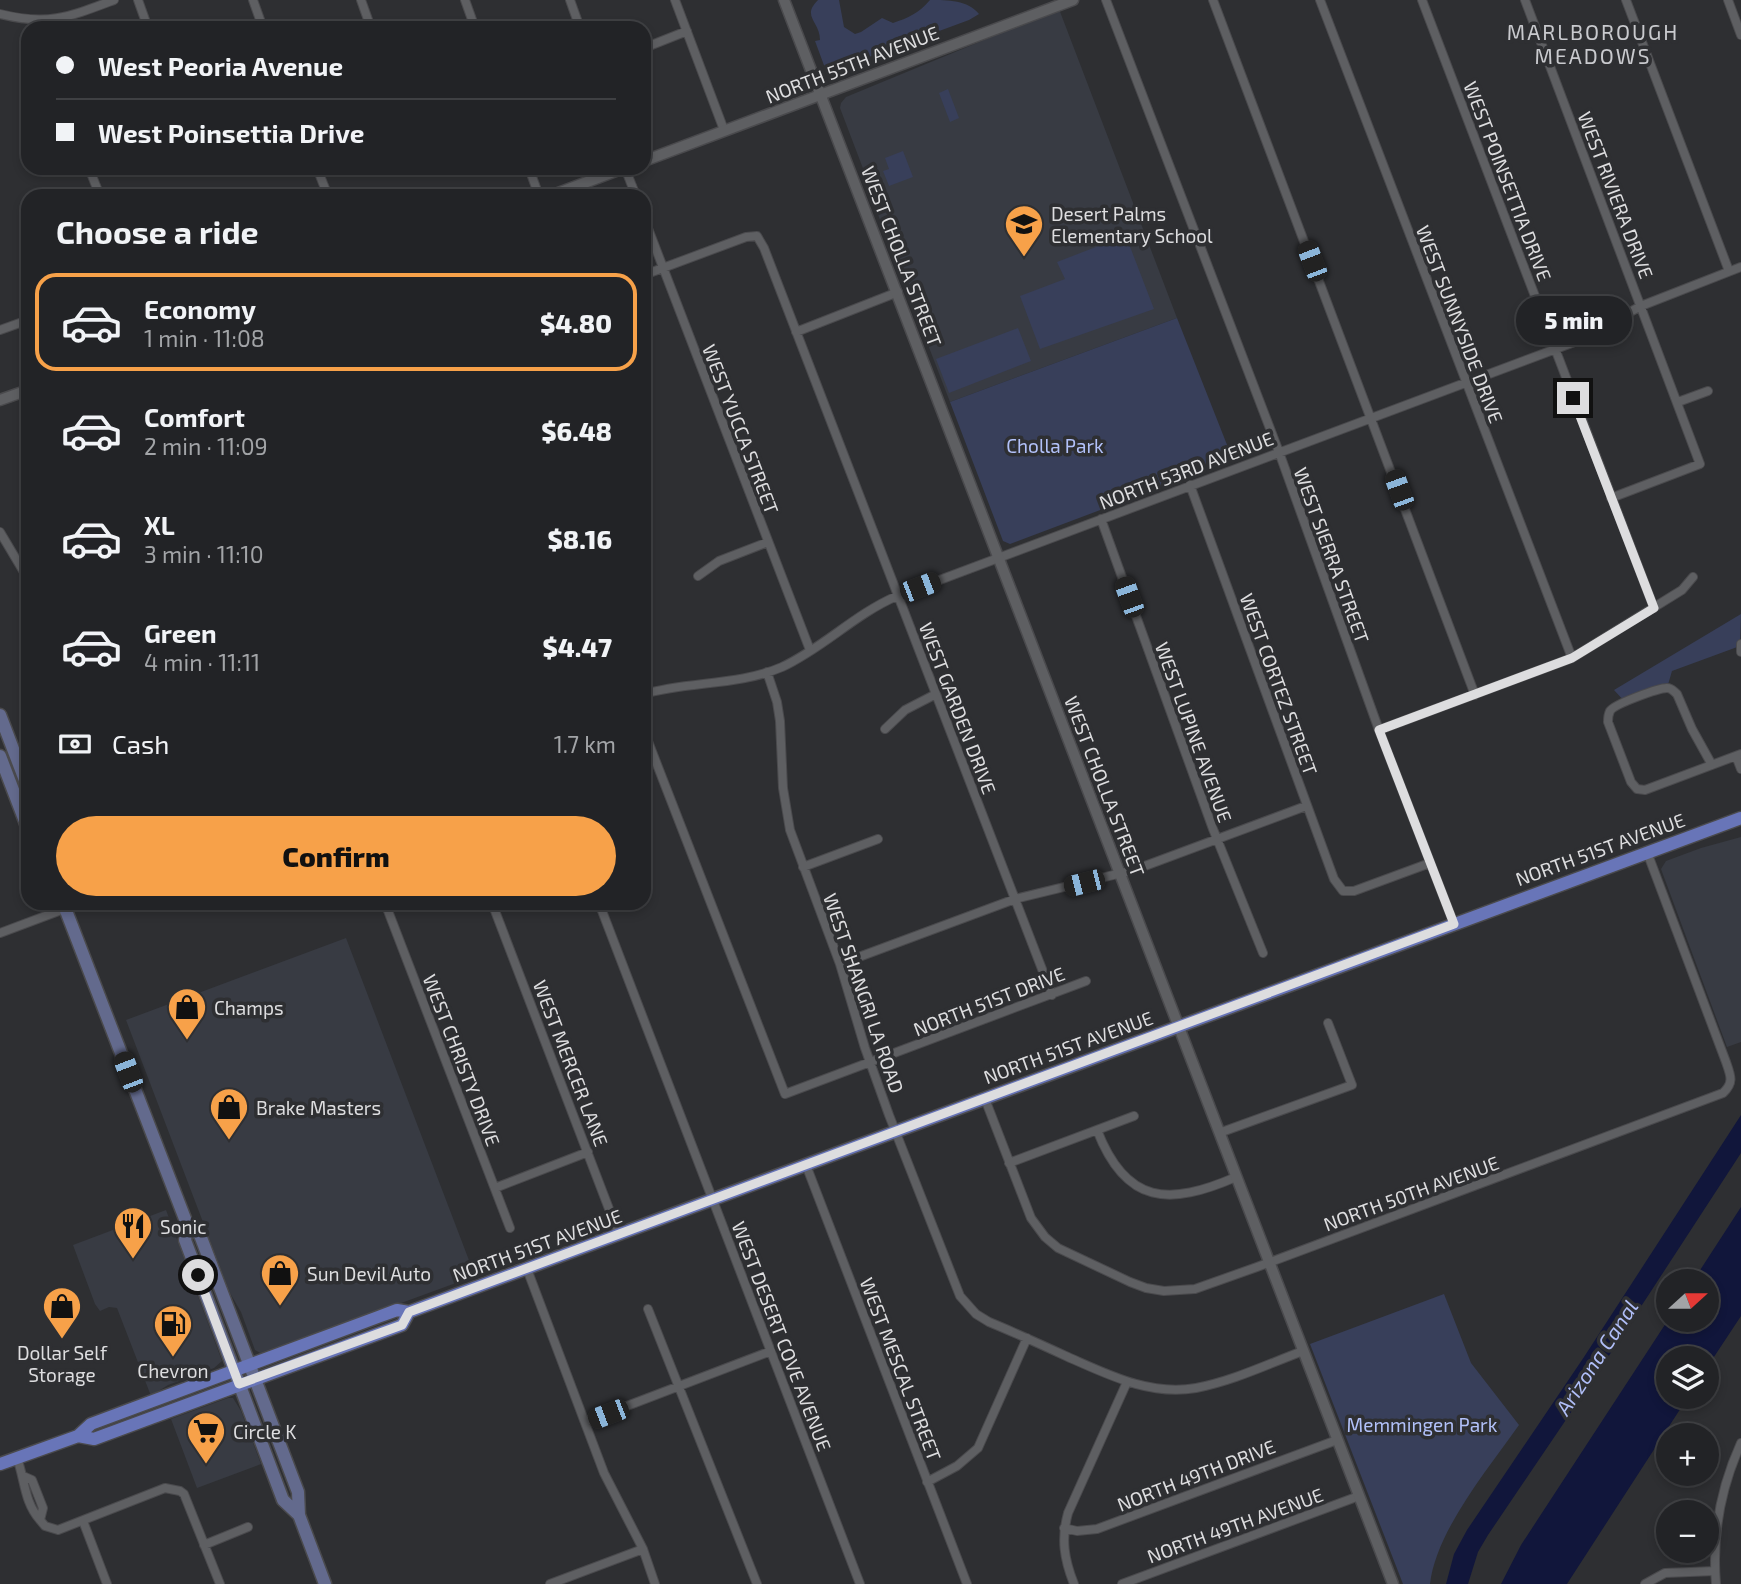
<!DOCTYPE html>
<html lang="en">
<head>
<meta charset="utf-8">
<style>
	:root { --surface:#222326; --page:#2e2f32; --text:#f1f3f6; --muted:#a2a4a7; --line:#3f4043; --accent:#f7a149 }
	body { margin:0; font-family:"Exo 2",sans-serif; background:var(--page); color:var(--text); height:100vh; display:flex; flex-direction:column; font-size:26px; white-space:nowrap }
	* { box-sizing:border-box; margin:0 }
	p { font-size:23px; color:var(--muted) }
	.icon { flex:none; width:38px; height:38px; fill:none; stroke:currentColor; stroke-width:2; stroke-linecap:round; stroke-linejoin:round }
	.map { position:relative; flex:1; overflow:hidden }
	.sheet { position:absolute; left:21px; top:189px; width:630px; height:721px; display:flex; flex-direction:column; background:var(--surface); border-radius:21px; box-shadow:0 4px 10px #0003,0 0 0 2px var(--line) }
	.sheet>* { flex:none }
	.guide { position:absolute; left:21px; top:21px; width:630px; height:154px; border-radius:21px; box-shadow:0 4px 10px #0003,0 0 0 2px var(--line); display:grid; align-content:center; height:154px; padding:0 35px; background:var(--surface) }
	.needle { width:46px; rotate:69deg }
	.controls { position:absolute; left:1656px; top:1269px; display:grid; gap:14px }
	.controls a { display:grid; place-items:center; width:63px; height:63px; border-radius:50%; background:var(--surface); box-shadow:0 4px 10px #0003,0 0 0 2px var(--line); font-size:35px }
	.end { position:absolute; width:32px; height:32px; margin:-16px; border:9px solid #dddddf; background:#111; box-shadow:0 0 0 4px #111 }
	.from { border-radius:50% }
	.bubble { position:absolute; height:49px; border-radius:24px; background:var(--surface); box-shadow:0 4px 10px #0003,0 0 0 2px var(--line); font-size:23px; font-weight:800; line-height:49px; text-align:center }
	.car { position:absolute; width:21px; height:42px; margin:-21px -10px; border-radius:9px; box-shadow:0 0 5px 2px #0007; background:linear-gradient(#222 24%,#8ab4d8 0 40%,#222 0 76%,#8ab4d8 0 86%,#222 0) }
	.guide b { display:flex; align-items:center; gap:24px; height:66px; font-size:26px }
	.guide b+b { border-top:2px solid var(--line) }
	.guide i { width:18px; height:18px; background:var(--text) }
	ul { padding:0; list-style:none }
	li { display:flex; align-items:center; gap:21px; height:98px; margin:0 14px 10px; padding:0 21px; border:4px solid transparent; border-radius:21px }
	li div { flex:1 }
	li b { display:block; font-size:26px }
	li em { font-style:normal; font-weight:800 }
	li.current { border-color:var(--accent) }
	li>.icon { width:63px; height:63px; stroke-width:1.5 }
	h2 { padding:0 35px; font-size:32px; line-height:84px }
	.pay { display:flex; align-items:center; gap:18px; height:77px; padding:0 35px; font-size:26px }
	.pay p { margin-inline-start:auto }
	.cta { display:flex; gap:14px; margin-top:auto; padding:14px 35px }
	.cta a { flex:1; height:80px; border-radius:42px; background:var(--accent); color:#111; font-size:28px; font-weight:800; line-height:80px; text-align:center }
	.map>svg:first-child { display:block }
	.built { fill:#383b43 }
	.green { fill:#383f5a }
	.water { fill:#11163b }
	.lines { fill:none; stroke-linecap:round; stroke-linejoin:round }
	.minor-casing { stroke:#4a4a4d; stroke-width:10 }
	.tertiary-casing { stroke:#4a4a4d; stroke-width:13 }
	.secondary-casing { stroke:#4a4a4d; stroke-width:15 }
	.primary-casing { stroke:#4a4a4d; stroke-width:15 }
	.minor { stroke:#5e5f62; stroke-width:8 }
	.tertiary { stroke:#5e5f62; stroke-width:10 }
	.secondary { stroke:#636a8d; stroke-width:12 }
	.primary { stroke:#6875b8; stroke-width:12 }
	.route { stroke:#dddddf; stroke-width:9 }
	.labels { text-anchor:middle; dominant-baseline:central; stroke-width:7; stroke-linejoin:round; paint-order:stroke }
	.street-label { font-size:19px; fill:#dddddf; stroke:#2e2f32 }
	.poi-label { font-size:19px; fill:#dddddf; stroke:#2e2f32; text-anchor:start }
	.park-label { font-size:19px; fill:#b2c1f9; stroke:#2e2f32 }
	.neighbourhood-label { font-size:21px; letter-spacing:2px; fill:#c9cace; stroke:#2e2f32 }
	.water-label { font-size:21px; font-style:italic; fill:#b0bef7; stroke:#2e2f32 }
</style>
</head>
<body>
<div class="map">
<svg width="1741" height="1584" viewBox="0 0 1741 1584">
	<rect width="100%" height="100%" fill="#2e2f32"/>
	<path class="built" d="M1059,9l118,309 -227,84 -78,-203 -5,-20 -27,-71 1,-5 5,-6z
		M1741,837v205l-14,5 -66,-178 5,-8 35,-13z
		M346,938l129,338 -213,78 -7,-4 -14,-38 -11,-19 -104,-273z
		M166,1210l56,151 -8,7 -46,17 -17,11 -34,-88 -8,-1 -9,4 -5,-7 -22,-59z
		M228,1398h5l8,13 20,53 -64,24 -26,-69z"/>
	<path class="green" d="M818,0h21l5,27 11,7 6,-2 21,-14 11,5c15,-5 26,-10 37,-23 18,0 38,0 49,14l-10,6 -103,38 -4,3 1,5 -31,9 -7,-7 -10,-27 5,-1c0,-19 -19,-23 -2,-40z
		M948,89l11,29 -9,4 -11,-29z
		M903,151l10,26 -24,9 -6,-15 6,-2 -4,-11z
		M1114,240l15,4 25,65 -114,40 -20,-53 45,-17 -8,-17z
		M1177,318l56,142 -223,84 -7,-3 -53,-139z
		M1018,328l13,33 -82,32 -13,-34z
		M1741,614l-1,32 -68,25 -5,17 -42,14 -11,-12z
		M1444,1294l27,69 48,62c-31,44 -83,106 -89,159h-27l-93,-240z"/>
	<path class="water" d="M1741,1115v38l-142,218 -111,164 -10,17 -10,32h-22l8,-30 13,-24 117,-173z
		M1741,1207v109l-35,53v-11h-38v38l20,1 -121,187h-66l20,-39 147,-225h38v-39h-13z"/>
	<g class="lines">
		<g class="minor-casing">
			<path id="minor" d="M138,0l10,28
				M253,0l10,28
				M361,0l10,28
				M465,0l10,28
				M570,0l10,28
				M675,0l49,130
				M1106,0l173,452 100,278 75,194
				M1213,0l262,695
				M1320,0l252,658
				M1422,0l232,608
				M1525,0l175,464 -89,34
				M1626,0l103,271
				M1728,0l13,35
				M0,14c48,12 69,3 114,-14
				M644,48l43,-17
				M89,168l11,28
				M317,168l11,28
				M529,168l10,28
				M625,168l11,28
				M644,218l166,432
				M644,275l102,-38 11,-1 7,12 288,747
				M0,330l28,-10
				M796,332l102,-40
				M1678,402l30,-11
				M1190,485l144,394 9,12h11l76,-28
				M1101,519l112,310 50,124
				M0,532l28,47
				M698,576l21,-15 49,-19
				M1741,644v8
				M767,672l10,30 3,19 3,67 7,42 50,134 25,84 24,67 71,181 16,18 13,8c27,11 53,23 79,35 41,18 82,39 128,31 37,-7 72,-24 107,-37
				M644,694c45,-13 94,-8 138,-27 41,-19 73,-53 115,-71l680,-255 64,-35 100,-39
				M885,729l20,-19 31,-16
				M1379,730l193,-72 110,-68 11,-13
				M644,731l141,363 301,-113
				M1736,756l5,13
				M1712,765l-20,-36 -15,-35c-4,-3 -5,-6 -10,-6 -8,0 -53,16 -57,23 -2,4 -2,7 -2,11l23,60 6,7 8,1 96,-36
				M803,867l75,-28
				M385,903l125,325
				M492,903l127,332
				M599,903l261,681
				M0,933l80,-30
				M840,964l175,-65 119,-29 172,-64
				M985,1099l46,119 14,19 13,11 72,34 16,6 18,3 31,-2 62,-22 466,-174c11,-10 8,-17 3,-31l-79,-210
				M1097,1130c29,75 72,76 139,47
				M1219,1133l133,-48 -24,-62
				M1009,1163l125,-47
				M806,1165l161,419
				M495,1188l93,-36
				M527,1269l77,204 39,76 12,35
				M648,1309l109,275
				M585,1422l186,-71
				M17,1458c8,22 7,44 23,62l3,-12 -11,-28 -9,-4
				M927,1482l30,-16 21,-18 49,-110
				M40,1520l5,6 13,4 107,-42 15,3 4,3 36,90
				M83,1521l24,63
				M1064,1528l13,3 20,-2 240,-89
				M204,1545l44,-18
				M550,1584l93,-35
				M1074,1584c-10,-25 -13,-45 -6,-71l59,-131
				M1122,1584l237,-88
				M1645,1584l20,-11 50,-2
				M1716,1584c-4,-48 5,-97 25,-141"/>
		</g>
		<g class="tertiary-casing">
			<path id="tertiary" d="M784,0l609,1584
				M644,161l429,-161
				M550,196l74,-28
				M0,400l28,-10"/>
		</g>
		<g class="secondary-casing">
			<path id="secondary" d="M0,715l28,73
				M0,756l28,73
				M59,903l6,5 122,316 -2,16 98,260 16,15
				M187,1224l13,11 98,257 1,23 26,69"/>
		</g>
		<g class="primary-casing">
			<path id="primary" d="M78,1436l16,3 308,-114 7,-13
				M0,1464l78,-28 13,-12 287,-107 19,-7 12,2 1332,-494"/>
		</g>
		<use href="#minor" class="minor"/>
		<use href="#tertiary" class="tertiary"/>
		<use href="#secondary" class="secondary"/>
		<use href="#primary" class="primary"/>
	</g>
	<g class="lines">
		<path class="route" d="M198,1275l41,109 163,-59 7,-13 1045,-388 -75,-194 193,-72 82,-50 -81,-210"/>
	</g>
	<defs>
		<g id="school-pin" transform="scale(2.0125)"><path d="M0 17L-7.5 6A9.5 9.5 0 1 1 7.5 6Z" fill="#f7a149" stroke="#2e2f32"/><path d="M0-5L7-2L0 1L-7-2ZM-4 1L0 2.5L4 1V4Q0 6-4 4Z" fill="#111"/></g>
		<g id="shop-pin" transform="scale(2.0125)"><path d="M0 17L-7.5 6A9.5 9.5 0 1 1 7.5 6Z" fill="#f7a149" stroke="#2e2f32"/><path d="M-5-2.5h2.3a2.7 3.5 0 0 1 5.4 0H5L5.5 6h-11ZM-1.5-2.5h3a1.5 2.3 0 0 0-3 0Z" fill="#111"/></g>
		<g id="restaurant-pin" transform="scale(2.0125)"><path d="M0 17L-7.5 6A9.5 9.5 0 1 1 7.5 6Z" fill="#f7a149" stroke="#2e2f32"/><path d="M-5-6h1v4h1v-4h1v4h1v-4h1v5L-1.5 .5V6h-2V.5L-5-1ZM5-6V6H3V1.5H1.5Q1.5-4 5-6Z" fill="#111"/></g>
		<g id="fuel-pin" transform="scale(2.0125)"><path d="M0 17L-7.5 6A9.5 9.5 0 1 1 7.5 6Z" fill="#f7a149" stroke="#2e2f32"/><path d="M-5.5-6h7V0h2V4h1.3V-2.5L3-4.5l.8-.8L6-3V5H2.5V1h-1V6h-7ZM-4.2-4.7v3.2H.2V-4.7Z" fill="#111"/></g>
		<g id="supermarket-pin" transform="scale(2.0125)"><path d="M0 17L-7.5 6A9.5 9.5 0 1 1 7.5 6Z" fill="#f7a149" stroke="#2e2f32"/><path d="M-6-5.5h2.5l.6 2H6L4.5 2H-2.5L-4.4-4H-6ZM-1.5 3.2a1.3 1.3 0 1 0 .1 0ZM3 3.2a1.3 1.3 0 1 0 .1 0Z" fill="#111"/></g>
	</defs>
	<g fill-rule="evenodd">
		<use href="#school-pin" x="1024" y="224"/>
		<use href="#shop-pin" x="187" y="1007"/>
		<use href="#shop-pin" x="229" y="1107"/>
		<use href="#restaurant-pin" x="133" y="1226"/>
		<use href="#shop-pin" x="280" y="1273"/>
		<use href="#shop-pin" x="62" y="1306"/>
		<use href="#fuel-pin" x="173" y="1324"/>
		<use href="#supermarket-pin" x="206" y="1431"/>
	</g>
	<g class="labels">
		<g class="street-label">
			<text transform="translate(852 64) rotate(-21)">NORTH 55TH AVENUE</text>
			<text transform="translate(1508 181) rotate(69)">WEST POINSETTIA DRIVE</text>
			<text transform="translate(1616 195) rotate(69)">WEST RIVIERA DRIVE</text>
			<text transform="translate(902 256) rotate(69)">WEST CHOLLA STREET</text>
			<text transform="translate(1460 324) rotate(69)">WEST SUNNYSIDE DRIVE</text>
			<text transform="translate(741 429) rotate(69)">WEST YUCCA STREET</text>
			<text transform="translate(1186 470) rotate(-21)">NORTH 53RD AVENUE</text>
			<text transform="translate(1332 555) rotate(70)">WEST SIERRA STREET</text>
			<text transform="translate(1279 684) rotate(70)">WEST CORTEZ STREET</text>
			<text transform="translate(958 708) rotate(69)">WEST GARDEN DRIVE</text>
			<text transform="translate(1194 732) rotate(70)">WEST LUPINE AVENUE</text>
			<text transform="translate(1105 786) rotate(69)">WEST CHOLLA STREET</text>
			<text transform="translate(1600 849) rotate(-20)">NORTH 51ST AVENUE</text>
			<text transform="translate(864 993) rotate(71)">WEST SHANGRI LA ROAD</text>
			<text transform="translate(989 1001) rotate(-21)">NORTH 51ST DRIVE</text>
			<text transform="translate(1068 1047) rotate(-20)">NORTH 51ST AVENUE</text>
			<text transform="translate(462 1060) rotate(69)">WEST CHRISTY DRIVE</text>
			<text transform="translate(571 1063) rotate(69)">WEST MERCER LANE</text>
			<text transform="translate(1411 1193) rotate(-20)">NORTH 50TH AVENUE</text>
			<text transform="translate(537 1245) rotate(-20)">NORTH 51ST AVENUE</text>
			<text transform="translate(782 1336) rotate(69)">WEST DESERT COVE AVENUE</text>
			<text transform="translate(901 1369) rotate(69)">WEST MESCAL STREET</text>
			<text transform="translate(1196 1475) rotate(-21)">NORTH 49TH DRIVE</text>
			<text transform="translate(1235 1525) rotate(-20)">NORTH 49TH AVENUE</text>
		</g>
		<g class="poi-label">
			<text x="1051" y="213">Desert Palms<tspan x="1051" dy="22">Elementary School</tspan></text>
			<text x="214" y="1007">Champs</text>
			<text x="256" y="1107">Brake Masters</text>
			<text x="160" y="1226">Sonic</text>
			<text x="307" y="1273">Sun Devil Auto</text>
			<text x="62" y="1352" text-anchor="middle">Dollar Self<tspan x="62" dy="22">Storage</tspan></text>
			<text x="173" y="1370" text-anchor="middle">Chevron</text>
			<text x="233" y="1431">Circle K</text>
		</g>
		<g class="park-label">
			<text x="1055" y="445">Cholla Park</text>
			<text x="1422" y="1424">Memmingen Park</text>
		</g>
		<g class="neighbourhood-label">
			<text x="1593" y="31">MARLBOROUGH<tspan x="1593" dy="24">MEADOWS</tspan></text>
		</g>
		<g class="water-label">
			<text transform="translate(1596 1357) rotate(-57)">Arizona Canal</text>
		</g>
	</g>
</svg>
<div class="controls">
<a><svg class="needle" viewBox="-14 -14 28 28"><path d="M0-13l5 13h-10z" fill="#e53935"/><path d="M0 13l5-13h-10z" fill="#a2a4a7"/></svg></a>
<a><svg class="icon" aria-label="layers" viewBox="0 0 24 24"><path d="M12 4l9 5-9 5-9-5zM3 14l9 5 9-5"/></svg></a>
<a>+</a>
<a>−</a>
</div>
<i class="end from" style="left:198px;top:1275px"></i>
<i class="end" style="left:1573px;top:398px"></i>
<div class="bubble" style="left:1516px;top:296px;width:116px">5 min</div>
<i class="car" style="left:1312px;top:261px;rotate:339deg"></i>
<i class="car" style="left:1399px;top:490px;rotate:340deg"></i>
<i class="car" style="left:920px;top:587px;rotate:69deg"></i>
<i class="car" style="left:1129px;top:597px;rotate:340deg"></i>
<i class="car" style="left:1084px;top:883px;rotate:256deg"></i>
<i class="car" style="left:128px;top:1072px;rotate:339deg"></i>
<i class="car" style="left:608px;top:1414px;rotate:249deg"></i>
<div class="guide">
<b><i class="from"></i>West Peoria Avenue</b>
<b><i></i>West Poinsettia Drive</b>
</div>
<section class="sheet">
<h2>Choose a ride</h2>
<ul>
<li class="current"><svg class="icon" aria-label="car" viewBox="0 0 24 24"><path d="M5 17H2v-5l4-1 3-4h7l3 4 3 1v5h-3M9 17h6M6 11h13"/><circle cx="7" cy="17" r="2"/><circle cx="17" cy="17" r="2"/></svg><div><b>Economy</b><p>1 min · 11:08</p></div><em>$4.80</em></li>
<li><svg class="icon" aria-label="car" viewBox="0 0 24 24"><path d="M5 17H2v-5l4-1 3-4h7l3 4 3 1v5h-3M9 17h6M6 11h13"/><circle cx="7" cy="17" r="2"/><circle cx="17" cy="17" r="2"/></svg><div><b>Comfort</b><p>2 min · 11:09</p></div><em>$6.48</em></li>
<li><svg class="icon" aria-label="car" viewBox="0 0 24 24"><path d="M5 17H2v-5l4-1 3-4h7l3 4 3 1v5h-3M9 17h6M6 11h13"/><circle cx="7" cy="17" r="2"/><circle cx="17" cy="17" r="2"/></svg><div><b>XL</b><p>3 min · 11:10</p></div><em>$8.16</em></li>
<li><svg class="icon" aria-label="car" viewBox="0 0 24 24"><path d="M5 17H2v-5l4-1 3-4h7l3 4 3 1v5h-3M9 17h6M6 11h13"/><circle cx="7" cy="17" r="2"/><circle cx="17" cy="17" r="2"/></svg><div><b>Green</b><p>4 min · 11:11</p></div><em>$4.47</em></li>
</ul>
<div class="pay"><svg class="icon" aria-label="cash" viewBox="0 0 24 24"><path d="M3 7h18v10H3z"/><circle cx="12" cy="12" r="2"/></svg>Cash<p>1.7 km</p></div>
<div class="cta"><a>Confirm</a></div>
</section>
</div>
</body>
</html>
